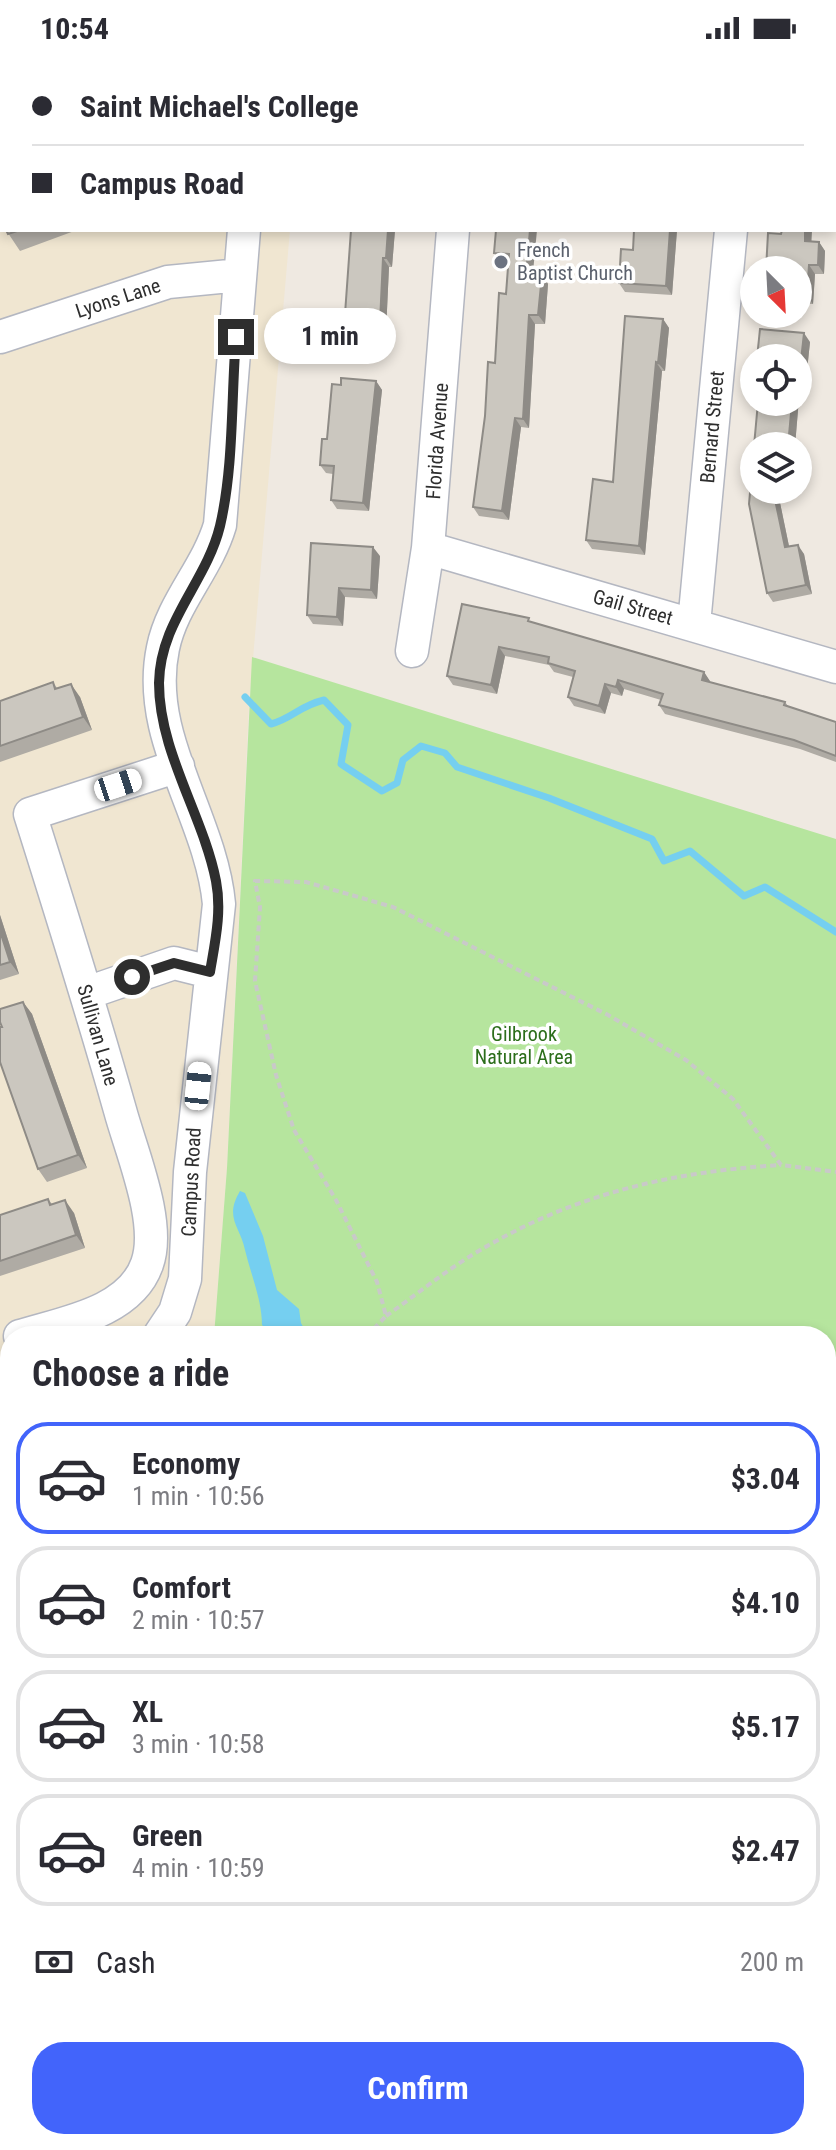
<!DOCTYPE html>
<html lang="en">
<head>
<meta charset="utf-8">
<style>
	:root { --surface:#fff; --page:#f7f7f7; --text:#2b2b33; --muted:#7c7c81; --line:#e1e1e2; --accent:#4264fb }
	body { margin:0; font-family:"Roboto Condensed",sans-serif; background:var(--page); color:var(--text); height:100vh; display:flex; flex-direction:column; font-size:30px; white-space:nowrap }
	* { box-sizing:border-box; margin:0 }
	p { font-size:26px; color:var(--muted) }
	.icon { flex:none; width:44px; height:44px; fill:none; stroke:currentColor; stroke-width:2; stroke-linecap:round; stroke-linejoin:round }
	.map { position:relative; flex:1; overflow:hidden }
	.panel { position:absolute; left:0px; top:1270px; width:836px; height:824px; display:flex; flex-direction:column; background:var(--surface); border-radius:32px 32px 0 0; box-shadow:0 4px 12px #0003 }
	.panel>* { flex:none }
	.guide { position:absolute; left:0px; top:0px; width:836px; height:176px; box-shadow:0 4px 12px #0003; display:grid; align-content:center; height:176px; padding:0 32px; background:var(--surface) }
	.needle { width:52px; rotate:156deg }
	.fabs { position:absolute; left:740px; top:200px; display:grid; gap:16px }
	.fabs a { display:grid; place-items:center; width:72px; height:72px; border-radius:50%; background:var(--surface); box-shadow:0 4px 12px #0003; font-size:40px }
	.end { position:absolute; width:36px; height:36px; margin:-18px; border:10px solid #2e2e2e; background:#fff; box-shadow:0 0 0 4px #fff }
	.from { border-radius:50% }
	.bubble { position:absolute; height:56px; border-radius:28px; background:var(--surface); box-shadow:0 4px 12px #0003; font-size:26px; font-weight:700; line-height:56px; text-align:center }
	.car { position:absolute; width:24px; height:48px; margin:-24px -12px; border-radius:10px; box-shadow:0 0 6px 2px #0007; background:linear-gradient(#fff 24%,#345 0 40%,#fff 0 76%,#345 0 86%,#fff 0) }
	.guide b { display:flex; align-items:center; gap:28px; height:76px; font-size:30px }
	.guide b+b { border-top:2px solid var(--line) }
	.guide i { width:20px; height:20px; background:var(--text) }
	ul { padding:0; list-style:none }
	li { display:flex; align-items:center; gap:24px; height:112px; margin:0 16px 12px; padding:0 16px; border:4px solid var(--line); border-radius:32px }
	li div { flex:1 }
	li b { display:block; font-size:30px }
	li em { font-style:normal; font-weight:700 }
	li.current { border-color:var(--accent) }
	li>.icon { width:72px; height:72px; stroke-width:1.5 }
	h2 { padding:0 32px; font-size:36px; line-height:96px }
	.pay { display:flex; align-items:center; gap:20px; height:88px; padding:0 32px; font-size:30px }
	.pay p { margin-inline-start:auto }
	.cta { display:flex; gap:16px; margin-top:auto; padding:16px 32px }
	.cta a { flex:1; height:92px; border-radius:32px; background:var(--accent); color:#fff; font-size:32px; font-weight:700; line-height:92px; text-align:center }
	.status { display:flex; justify-content:space-between; align-items:center; height:56px; padding:0 40px; background:var(--surface); direction:ltr }
	.status svg { height:22px; fill:currentColor }
	.map>svg:first-child { display:block }
	.education { fill:#f0e6d1 }
	.green { fill:#b6e59e }
	.water { fill:#75cff0 }
	.lines { fill:none; stroke-linecap:round; stroke-linejoin:round }
	.stream { stroke:#75cff0; stroke-width:7 }
	.minor-casing { stroke:#b4b7c1; stroke-width:35 }
	.path { stroke:#c9c9c9; stroke-width:4; stroke-dasharray:6 4; stroke-linecap:butt }
	.minor { stroke:#fff; stroke-width:32 }
	.wall { fill:#afaba4 }
	.shaded-wall { fill:#8e8b86 }
	.building { fill:#cbc7bf; stroke:#8e8b86; stroke-width:2 }
	.route { stroke:#2e2e2e; stroke-width:10 }
	.worship-dot { fill:#6b7280; stroke:#fff; stroke-width:3 }
	.labels { text-anchor:middle; dominant-baseline:central; stroke-width:7; stroke-linejoin:round; paint-order:stroke }
	.worship-label { font-size:20px; fill:#5b616d; stroke:#fff; text-anchor:start }
	.street-label { font-size:20px; fill:#2e2e2e; stroke:#fff }
	.park-label { font-size:20px; fill:#2c6e1b; stroke:#fff }
</style>
</head>
<body>
<div class="status"><b>10:54</b><svg viewBox="0 0 49 12"><path d="M0 12V9h3v3zM5 12V6h3v6zM10 12V3h3v9zM15 12V0h3v12zM26 1h20v11H26zM47 4h2v5h-2z"/></svg></div>
<div class="map">
<svg width="836" height="2094" viewBox="0 0 836 2094">
	<rect width="100%" height="100%" fill="#efe9e1"/>
	<path class="education" d="M0,0h305l-303,2v172h288l-41,475 -22,463 -13,168h-204v568l-10,108z"/>
	<path class="green" d="M252,601l584,182v1311h-65l1,-10h54v-804h-612l13,-168z
		M10,1848v108l-9,-1z"/>
	<path class="water" d="M240,1135l5,2 18,43 14,54 22,19 2,14 7,13h-35l-11,-11c0,-25 -11,-50 -17,-75 -5,-24 -21,-32 -5,-59z"/>
	<g class="lines">
		<path class="stream" d="M245,641l26,27c22,-6 28,-18 53,-24l24,25 -7,39 41,27 15,-8 6,-23 18,-14 24,7 12,14 92,31 103,41 12,22 26,-10 54,45 21,-9 71,45
			M826,1452l10,2"/>
		<g class="minor-casing">
			<path id="minor" d="M259,2v-2
				M466,2v-2
				M747,2v-2
				M815,2l5,-2
				M0,281l168,-55 72,-7
				M428,492l408,119
				M694,568l37,-394
				M412,595l16,-103 25,-318
				M87,937l87,-30 36,9
				M20,1280c42,-13 110,-23 127,-72 15,-41 -16,-113 -27,-154 -28,-99 -59,-198 -90,-296l148,-48
				M159,1280l16,-24 10,-33 5,-107 29,-268c-8,-87 -75,-167 -56,-256 9,-45 44,-79 57,-123l24,-295
				M0,1351l10,-2"/>
		</g>
		<path class="path" d="M386,1260c30,-21 59,-45 91,-64 97,-58 192,-80 304,-87
			M367,1280l19,-20 -9,-34 -41,-82 -42,-70 -18,-55 -21,-94 5,-74 -5,-26 51,1 87,25 215,108 78,45 47,39 48,66 55,7
			M826,1610l10,-1
			M791,2094v-10"/>
		<use href="#minor" class="minor"/>
	</g>
	<path class="wall" d="M6,174h71l-57,21z
		M351,174h44l-3,37h-3l-4,86 -36,-2 -6,-9z
		M496,174l37,45h9l6,9 -3,40h-10l-6,104 -8,-1 -12,93 -30,-4 -6,-9 33,-213 2,-32h-7l-7,-9z
		M634,174h43l-5,65 -47,-3 -6,-9 14,-33z
		M782,174h29v11l8,1 6,9 -1,23h-9l-2,30 -15,-1v-33l-17,-36z
		M663,263l6,9 -4,43h-3l-17,184 -53,-6 -6,-9 27,-58z
		M810,286l-6,57 -5,-1 -4,48h-41l44,-44v-44z
		M376,325l6,9 -13,121 -32,-2 -6,-9 2,-26 -7,-1 -6,-8 21,-80z
		M754,434h36v4l-12,-1 11,53 15,8 8,40 -39,8 -6,-9z
		M380,500l-3,43 -32,-2 -2,29 -30,-2 -6,-9z
		M532,566l172,50 6,10 75,20 3,4 48,16v40l-36,-13 -135,-35 -6,-9 2,-5 -37,-11 -2,7 -11,-3 -6,21 -31,-8 -6,-9 5,-20 -19,-5 -5,-7 -44,-9 -8,38 -44,-9 -6,-9z
		M53,626l4,6 23,9 12,33 -92,32v-61z
		M0,859l19,59 -19,6z
		M23,946l9,12 55,154 -40,14 -9,-13 -36,-142z
		M48,1143l4,5 22,9 11,35 -85,28v-61z"/>
	<path class="shaded-wall" d="M836,52v24l-2,6v-25z
		M388,174h7l-3,37 -6,-9z
		M530,174h7l-5,53 -6,-9z
		M670,174h7l-5,65 -6,-9z
		M805,174h6l1,1 -1,19 -6,-9z
		M819,186l6,9 -1,23 -6,-9z
		M383,202l6,9 -4,86 -6,-9z
		M809,209l6,9 -2,30 -6,-8z
		M542,219l6,9 -3,40 -7,-9z
		M529,259l6,9 -6,104 -6,-9z
		M663,263l6,9 -4,43 -7,-8z
		M804,277l6,9 -6,57 -6,-9z
		M656,306l6,9 -17,184 -6,-9z
		M376,325l6,9 -13,121 -6,-8z
		M798,341l1,1 -4,48h-7l4,-44h6z
		M515,362l6,9 -12,93 -7,-9z
		M773,434h3l2,3 13,63 -6,-9z
		M798,489l6,9 8,40 -6,-9z
		M373,491l7,9 -3,43 -6,-9z
		M339,532l6,9 -2,29 -6,-9z
		M499,591l6,9 -8,38 -6,-9z
		M704,616l6,9 -2,8 -6,-9z
		M618,624l6,9 -2,7 -6,-9z
		M71,628l9,13 12,33 -9,-13z
		M605,628l6,9 -6,21 -6,-8z
		M0,859l19,59 -9,-12 -10,-31z
		M23,946l9,12 55,154 -9,-13z
		M65,1144l9,13 11,35 -9,-13z"/>
	<path class="building" d="M0,0h88l1,2h-87v160l-2,-6z
		M364,0h33v2h-33z
		M511,0h39l-1,2h-38z
		M651,0h34l-1,2h-33z
		M6,174h14l-12,4z
		M351,174h37l-2,28h-3l-4,86 -36,-2z
		M496,174h34l-4,44 16,1 -4,40h-9l-6,104 -8,-1 -13,93 -29,-4 12,-91 3,-54 7,1 4,-70 7,1 3,-40 -15,-1z
		M634,174h36l-4,56 -47,-3 2,-34 12,1z
		M782,174h23v11l14,1 -1,23h-9l-2,31 -9,-1v-25h-32l2,-37 13,1z
		M625,260l38,3 -5,44 -2,-1 -17,184 -53,-6 7,-61 20,3z
		M760,273l44,4 -6,55v-30h-41z
		M341,322l35,3 -13,122 -32,-3 3,-34 -14,-1 2,-26h5l5,-55 9,1z
		M758,346h34l-4,44h-34z
		M754,392v42h19l12,57 13,-2 8,40 -39,8 -18,-89z
		M311,487l62,4 -2,43 -32,-2 -2,29 -30,-2z
		M462,548l67,14 -1,3 176,51 -2,8 83,22 -1,3 52,17v34l-42,-16 -135,-35 4,-11 -45,-14 -2,7 -11,-3 -6,22 -31,-9 7,-26 -27,-8 1,-6 -50,-10 -8,38 -44,-9z
		M53,626l2,7 16,-5 12,33 -83,29v-45z
		M0,875l10,31 -10,3z
		M23,946l55,153 -40,14 -38,-107v-35h2l-2,-5v-13z
		M48,1143l2,6 15,-5 11,35 -76,26v-46z"/>
	<g class="lines">
		<path class="route" d="M132,921l42,-14 36,9c5,-30 12,-60 6,-91 -13,-66 -57,-129 -57,-198 1,-62 47,-100 61,-157 14,-60 11,-127 16,-189"/>
	</g>
	<circle class="worship-dot" cx="501" cy="206" r="8"/>
	<g class="labels">
		<g class="worship-label">
			<text x="517" y="194">French<tspan x="517" dy="23">Baptist Church</tspan></text>
		</g>
		<g class="street-label">
			<text transform="translate(118 242) rotate(-18)">Lyons Lane</text>
			<text transform="translate(712 371) rotate(-85)">Bernard Street</text>
			<text transform="translate(437 385) rotate(-86)">Florida Avenue</text>
			<text transform="translate(633 551) rotate(16)">Gail Street</text>
			<text transform="translate(98 979) rotate(74)">Sullivan Lane</text>
			<text transform="translate(191 1126) rotate(-87)">Campus Road</text>
		</g>
		<g class="park-label">
			<text x="524" y="978">Gilbrook<tspan x="524" dy="23">Natural Area</tspan></text>
		</g>
	</g>
</svg>
<div class="fabs">
<a><svg class="needle" viewBox="-14 -14 28 28"><path d="M0-13l5 13h-10z" fill="#e53935"/><path d="M0 13l5-13h-10z" fill="#7c7c81"/></svg></a>
<a><svg class="icon" aria-label="locate" viewBox="0 0 24 24"><circle cx="12" cy="12" r="6"/><path d="M12 2v4M12 18v4M2 12h4M18 12h4"/></svg></a>
<a><svg class="icon" aria-label="layers" viewBox="0 0 24 24"><path d="M12 4l9 5-9 5-9-5zM3 14l9 5 9-5"/></svg></a>
</div>
<i class="end from" style="left:132px;top:921px"></i>
<i class="end" style="left:236px;top:281px"></i>
<div class="bubble" style="left:264px;top:252px;width:132px">1 min</div>
<i class="car" style="left:118px;top:729px;rotate:72deg"></i>
<i class="car" style="left:198px;top:1030px;rotate:6deg"></i>
<div class="guide">
<b><i class="from"></i>Saint Michael's College</b>
<b><i></i>Campus Road</b>
</div>
<section class="panel">
<h2>Choose a ride</h2>
<ul>
<li class="current"><svg class="icon" aria-label="car" viewBox="0 0 24 24"><path d="M5 17H2v-5l4-1 3-4h7l3 4 3 1v5h-3M9 17h6M6 11h13"/><circle cx="7" cy="17" r="2"/><circle cx="17" cy="17" r="2"/></svg><div><b>Economy</b><p>1 min · 10:56</p></div><em>$3.04</em></li>
<li><svg class="icon" aria-label="car" viewBox="0 0 24 24"><path d="M5 17H2v-5l4-1 3-4h7l3 4 3 1v5h-3M9 17h6M6 11h13"/><circle cx="7" cy="17" r="2"/><circle cx="17" cy="17" r="2"/></svg><div><b>Comfort</b><p>2 min · 10:57</p></div><em>$4.10</em></li>
<li><svg class="icon" aria-label="car" viewBox="0 0 24 24"><path d="M5 17H2v-5l4-1 3-4h7l3 4 3 1v5h-3M9 17h6M6 11h13"/><circle cx="7" cy="17" r="2"/><circle cx="17" cy="17" r="2"/></svg><div><b>XL</b><p>3 min · 10:58</p></div><em>$5.17</em></li>
<li><svg class="icon" aria-label="car" viewBox="0 0 24 24"><path d="M5 17H2v-5l4-1 3-4h7l3 4 3 1v5h-3M9 17h6M6 11h13"/><circle cx="7" cy="17" r="2"/><circle cx="17" cy="17" r="2"/></svg><div><b>Green</b><p>4 min · 10:59</p></div><em>$2.47</em></li>
</ul>
<div class="pay"><svg class="icon" aria-label="cash" viewBox="0 0 24 24"><path d="M3 7h18v10H3z"/><circle cx="12" cy="12" r="2"/></svg>Cash<p>200 m</p></div>
<div class="cta"><a>Confirm</a></div>
</section>
</div>
</body>
</html>
